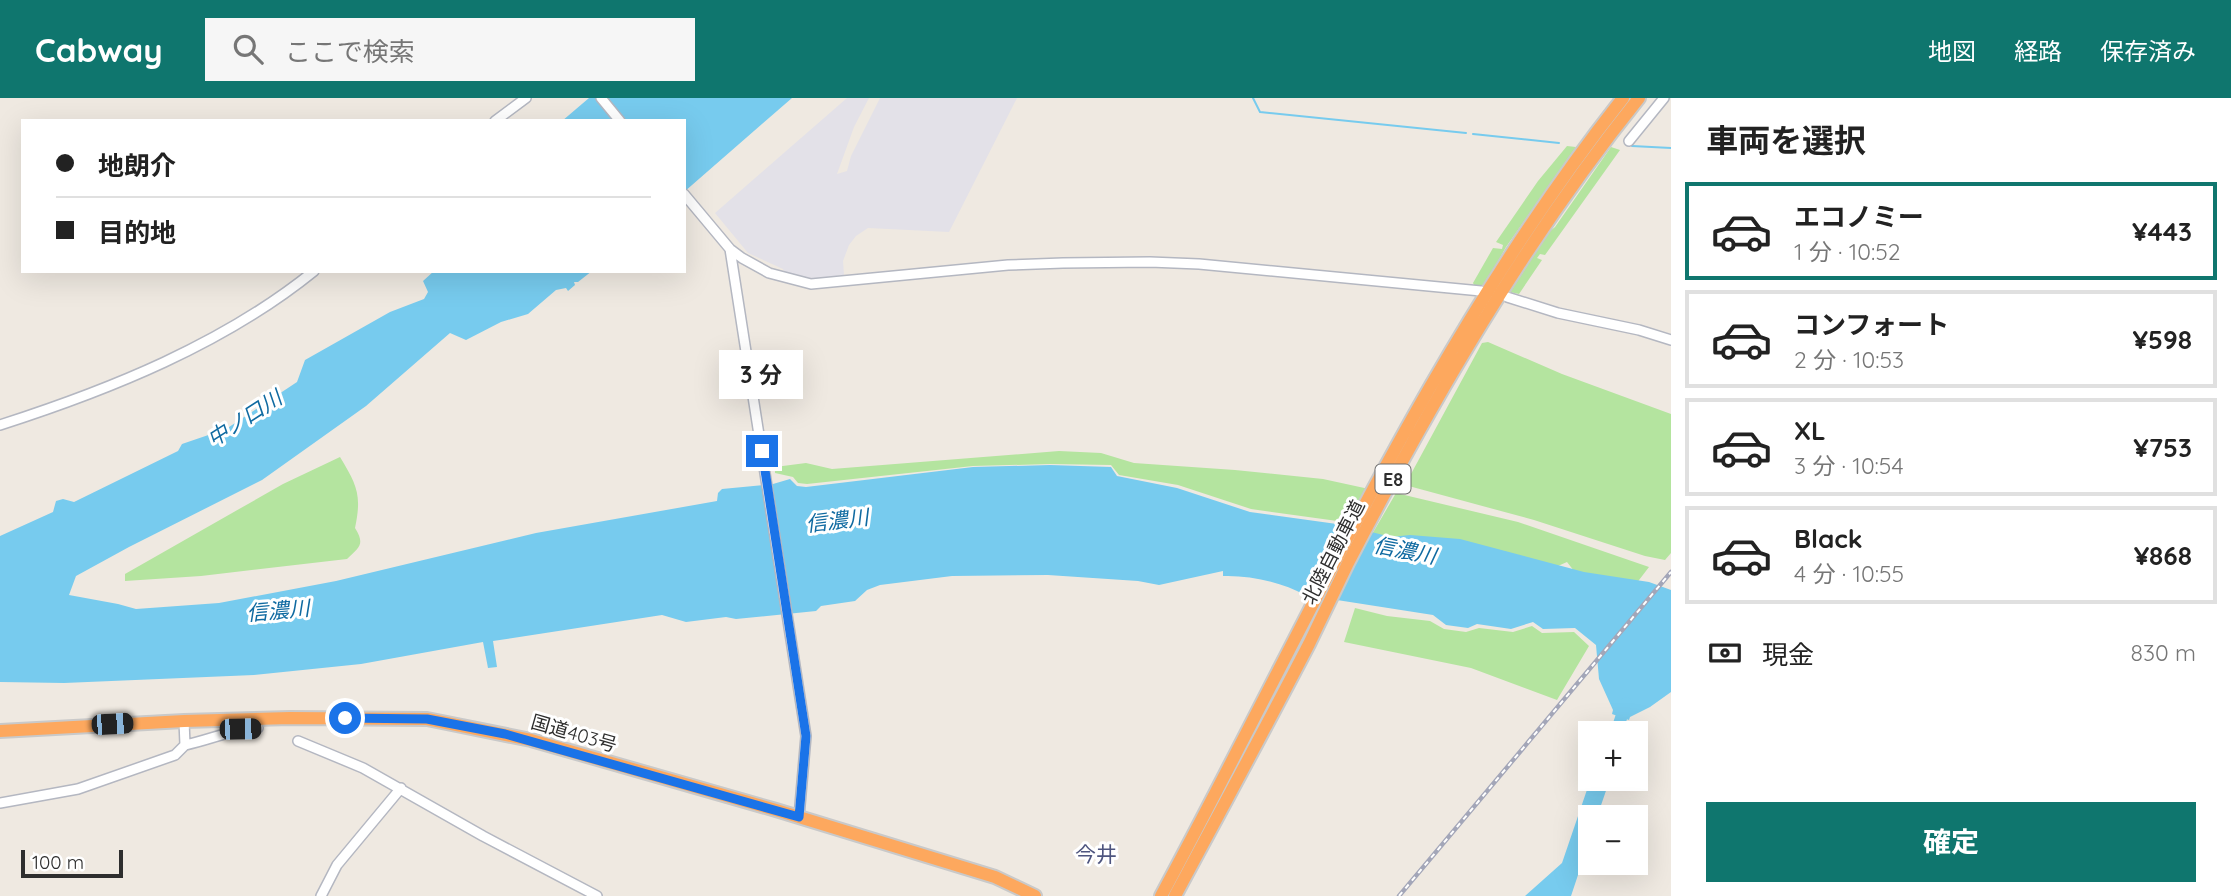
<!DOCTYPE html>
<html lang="ja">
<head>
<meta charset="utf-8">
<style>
	:root { --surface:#fff; --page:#f6f6f6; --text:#222; --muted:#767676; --line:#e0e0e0; --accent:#0f766e }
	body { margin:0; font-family:Quicksand,"Noto Sans JP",sans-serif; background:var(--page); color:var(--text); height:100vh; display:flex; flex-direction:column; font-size:26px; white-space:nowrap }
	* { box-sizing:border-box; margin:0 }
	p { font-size:23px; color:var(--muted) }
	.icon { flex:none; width:38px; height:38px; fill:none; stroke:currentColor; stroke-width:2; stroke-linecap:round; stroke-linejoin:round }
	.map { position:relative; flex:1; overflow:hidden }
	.panel { display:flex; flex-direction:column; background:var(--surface); width:560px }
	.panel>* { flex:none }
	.guide { position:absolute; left:21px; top:21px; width:665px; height:154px; border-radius:0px; box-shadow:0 7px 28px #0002; display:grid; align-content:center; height:154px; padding:0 35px; background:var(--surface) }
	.controls { position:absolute; left:1578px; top:623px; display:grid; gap:14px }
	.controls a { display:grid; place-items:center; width:70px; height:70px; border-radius:0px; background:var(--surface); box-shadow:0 7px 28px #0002; font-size:35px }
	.scale { position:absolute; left:21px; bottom:18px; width:102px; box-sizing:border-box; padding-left:7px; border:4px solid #2e2e2e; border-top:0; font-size:19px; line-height:24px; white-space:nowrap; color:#2e2e2e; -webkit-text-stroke:5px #fff; paint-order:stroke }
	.end { position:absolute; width:32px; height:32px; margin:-16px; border:9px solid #1a73e8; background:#fff; box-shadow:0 0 0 4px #fff }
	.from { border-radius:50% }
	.bubble { position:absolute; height:49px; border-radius:0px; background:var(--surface); box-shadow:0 7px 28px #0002; font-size:23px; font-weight:700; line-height:49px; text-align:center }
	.car { position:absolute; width:21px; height:42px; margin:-21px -10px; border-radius:9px; box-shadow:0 0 5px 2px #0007; background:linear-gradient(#222 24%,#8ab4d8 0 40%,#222 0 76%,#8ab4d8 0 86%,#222 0) }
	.guide b { display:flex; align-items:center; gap:24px; height:66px; font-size:26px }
	.guide b+b { border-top:2px solid var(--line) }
	.guide i { width:18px; height:18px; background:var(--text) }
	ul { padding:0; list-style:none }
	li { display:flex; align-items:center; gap:21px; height:98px; margin:0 14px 10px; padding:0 21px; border:4px solid var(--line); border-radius:0px }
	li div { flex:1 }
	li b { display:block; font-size:26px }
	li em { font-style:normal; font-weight:700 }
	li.current { border-color:var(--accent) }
	li>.icon { width:63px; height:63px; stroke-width:1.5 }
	h2 { padding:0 35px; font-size:32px; line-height:84px }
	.pay { display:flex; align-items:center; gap:18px; height:77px; padding:0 35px; font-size:26px }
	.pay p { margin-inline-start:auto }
	.primary-button { display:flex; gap:14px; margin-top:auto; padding:14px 35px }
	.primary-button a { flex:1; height:80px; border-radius:0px; background:var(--accent); color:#fff; font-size:28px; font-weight:700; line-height:80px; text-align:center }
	header { display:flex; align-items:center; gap:42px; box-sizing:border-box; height:98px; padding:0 35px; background:var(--accent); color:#fff }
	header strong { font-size:33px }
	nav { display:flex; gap:38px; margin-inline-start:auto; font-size:24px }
	.search { width:490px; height:63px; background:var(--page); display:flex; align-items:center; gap:18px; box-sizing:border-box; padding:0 24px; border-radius:0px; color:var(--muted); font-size:26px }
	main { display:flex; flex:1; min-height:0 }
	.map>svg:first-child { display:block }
	.industrial { fill:#e3e1e8 }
	.green { fill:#b4e49f }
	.water { fill:#77cbee }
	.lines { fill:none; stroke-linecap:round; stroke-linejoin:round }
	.stream { stroke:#77cbee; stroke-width:2 }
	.river { stroke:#77cbee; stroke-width:12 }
	.minor-casing { stroke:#b4b7c1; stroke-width:12 }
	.highway-casing { stroke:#c9c9c9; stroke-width:16 }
	.minor { stroke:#fff; stroke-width:9 }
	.highway { stroke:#fda85e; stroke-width:12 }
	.rail-casing { stroke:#a3a6b8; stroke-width:4.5 }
	.rail { stroke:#fff; stroke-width:2; stroke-dasharray:5; stroke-linecap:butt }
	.route { stroke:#1a73e8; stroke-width:9 }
	.labels { text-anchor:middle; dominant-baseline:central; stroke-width:6; stroke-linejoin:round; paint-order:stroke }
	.shield { fill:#fff; stroke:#6d6d6d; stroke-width:2 }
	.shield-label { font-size:18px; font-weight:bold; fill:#2e2e2e }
	.street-label { font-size:19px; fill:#2e2e2e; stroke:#fff }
	.water-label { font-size:21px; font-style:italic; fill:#0f6aa1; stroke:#fff }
	.neighbourhood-label { font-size:21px; fill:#4e557f; stroke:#fff }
</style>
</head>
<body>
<header>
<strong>Cabway</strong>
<div class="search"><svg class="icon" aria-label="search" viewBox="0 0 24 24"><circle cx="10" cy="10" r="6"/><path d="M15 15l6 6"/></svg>ここで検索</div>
<nav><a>地図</a><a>経路</a><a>保存済み</a></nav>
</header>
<main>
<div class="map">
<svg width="1671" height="798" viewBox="0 0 1671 798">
	<rect width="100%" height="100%" fill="#efe9e1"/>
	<path class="industrial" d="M847,0h22l-15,29 -17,47 10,-3 4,-15 29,-58h137l-68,134 -81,-4 -12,8 -7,9 -6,16 1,14 -30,4 -29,-6 -2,-4 -35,-16 -33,-40z"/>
	<path class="green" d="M1567,48l9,1 -70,100 -23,41 -8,-1 -2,-4 20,-35 9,1 1,-4 -7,-3 42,-61z
		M1611,49l9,3 -75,105 -5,-1 -3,4 5,2 -23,34 -9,-2 39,-60 6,-5z
		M1488,244l74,32 109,40v139l-6,7 -20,-4 -111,-36 -129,-35 77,-142z
		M1059,353l42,2 33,10 101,7 88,9 46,10 -17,34 -101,-14 -73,-24 -59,-10 -8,-10 -61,-1 -77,2 -166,18 -9,-1 -5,-6 -18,-4v-6l31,-4 26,6z
		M340,359c17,28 22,38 15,71 10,16 5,19 -8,31l-146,17 -76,5v-7l158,-90z
		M1396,395l122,29 131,45 -13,17 -58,-8 -11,-14 -16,7 -180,-33z
		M1355,510l32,8 43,5 14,8 22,3 13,-4 34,4 19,-6 10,7 32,-1 15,14 -32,54 -86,-32 -127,-26z"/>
	<path class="water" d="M589,0h203l-108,94v-71h-122z
		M434,173h158l-14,11h-4l1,3 -7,6 -2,-3 -10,2 -28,24 -27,8 -35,18 -16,-7 -84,73 -104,74 -133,67 -53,29 -7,19 49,9 18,5 83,-6 117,-22 200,-48 181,-32 1,-8 4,-4 51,-5 17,-5 7,7 9,1 167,-20 77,-2 61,2 6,9 60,12 73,24 94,13 47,12 19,-2 50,4 124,33 65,10 22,8v102l-21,15 -20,10 -1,3 -17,-6 1,-4 -14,-31 -3,-34 -21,-17 -32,1 -10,-7 -22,7 -34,-5 -9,4 -22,-3 -13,-10 -128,-20c-23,-13 -56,-20 -82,-19v-5l-64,14 -21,-4 -90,-6 -96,1 -72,9 -13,5 -12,11 -34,5 -5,5 -80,8 -10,-2 -40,5 -24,-7 -169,26 4,26 -9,1 -5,-26 -122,22 -107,11 -190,8 -64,-1v-146l53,-24 3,-11 7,-2 11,3 104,-51 4,-7 44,-15 71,-47 8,-22 85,-48 34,-13 4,-7 -5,-11z
		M1591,680l19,1 -13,38h-6v19l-20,60h-46l37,-33z"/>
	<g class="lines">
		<path class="stream" d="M1253,0l7,14 206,21
			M1473,36l86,9
			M1632,48l39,2"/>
		<path class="river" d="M1616,635l10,-30"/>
		<g class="minor-casing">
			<path id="minor" d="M601,0l19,23
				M495,23l31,-23
				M1629,43l35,-43
				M684,96l46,55 12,9 27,15 42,11 197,-19 55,-2 87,-1 49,2 282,27
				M730,151l76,487 -7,81
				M1507,199l51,16 81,17 32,10
				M0,327c109,-35 224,-81 314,-154
				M298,643l65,27 120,68 114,60
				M185,647c25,-5 47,-16 73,-17
				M0,705l78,-14 97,-34 10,-10 -1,-24
				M321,798l16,-31 64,-77"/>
		</g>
		<g class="highway-casing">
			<path id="highway" d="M0,633l184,-10 106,-3 137,1 104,21 245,70 219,67 40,19
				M1161,798c146,-270 270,-556 462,-798
				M1175,798c45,-84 90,-167 134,-252 13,-27 26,-54 39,-81 84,-162 176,-322 291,-465"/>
		</g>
		<use href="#minor" class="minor"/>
		<use href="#highway" class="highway"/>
		<g class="rail-casing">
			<path id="rail" d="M1399,798l272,-324"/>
		</g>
		<use href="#rail" class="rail"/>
	</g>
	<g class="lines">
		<path class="route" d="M345,620l82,1 78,15 294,83 7,-81 -44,-285"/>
	</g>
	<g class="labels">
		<rect class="shield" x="1375.5" y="366.5" width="35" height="29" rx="5"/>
		<g class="shield-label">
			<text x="1393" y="381">E8</text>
		</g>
		<g class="street-label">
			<text transform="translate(1333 454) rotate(-63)">北陸自動車道</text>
			<text transform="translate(574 635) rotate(16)">国道403号</text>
		</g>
		<g class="water-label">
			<text transform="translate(244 320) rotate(-33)">中ノ口川</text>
			<text transform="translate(837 422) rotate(-7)">信濃川</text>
			<text transform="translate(1405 452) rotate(11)">信濃川</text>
			<text transform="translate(278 512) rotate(-5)">信濃川</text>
		</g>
		<g class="neighbourhood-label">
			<text x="1096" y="756">今井</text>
		</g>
	</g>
</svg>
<div class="controls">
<a>+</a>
<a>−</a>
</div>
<div class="scale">100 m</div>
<i class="end from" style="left:345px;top:620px"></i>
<i class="end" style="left:762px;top:353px"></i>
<div class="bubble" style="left:719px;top:252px;width:84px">3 分</div>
<i class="car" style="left:112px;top:626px;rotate:87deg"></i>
<i class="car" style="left:240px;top:631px;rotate:89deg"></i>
<div class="guide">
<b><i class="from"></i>地朗介</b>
<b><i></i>目的地</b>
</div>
</div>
<section class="panel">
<h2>車両を選択</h2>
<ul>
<li class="current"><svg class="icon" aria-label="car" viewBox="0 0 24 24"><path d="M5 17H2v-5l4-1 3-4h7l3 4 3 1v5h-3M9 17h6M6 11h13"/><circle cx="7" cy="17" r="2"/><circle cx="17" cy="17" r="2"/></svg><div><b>エコノミー</b><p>1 分 · 10:52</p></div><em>¥443</em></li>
<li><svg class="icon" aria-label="car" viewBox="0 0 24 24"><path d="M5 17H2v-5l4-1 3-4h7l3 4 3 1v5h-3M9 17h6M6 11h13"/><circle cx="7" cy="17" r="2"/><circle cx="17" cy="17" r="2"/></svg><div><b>コンフォート</b><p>2 分 · 10:53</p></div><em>¥598</em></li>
<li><svg class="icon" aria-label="car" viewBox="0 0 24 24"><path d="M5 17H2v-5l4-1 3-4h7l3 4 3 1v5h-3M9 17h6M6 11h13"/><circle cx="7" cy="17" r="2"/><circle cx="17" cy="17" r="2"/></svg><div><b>XL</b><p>3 分 · 10:54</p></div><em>¥753</em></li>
<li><svg class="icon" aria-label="car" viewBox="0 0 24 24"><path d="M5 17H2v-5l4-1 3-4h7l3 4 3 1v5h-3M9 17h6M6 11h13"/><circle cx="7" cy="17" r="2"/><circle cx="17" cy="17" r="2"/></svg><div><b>Black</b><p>4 分 · 10:55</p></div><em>¥868</em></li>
</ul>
<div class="pay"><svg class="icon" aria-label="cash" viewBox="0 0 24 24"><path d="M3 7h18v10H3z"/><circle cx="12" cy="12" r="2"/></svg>現金<p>830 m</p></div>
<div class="primary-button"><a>確定</a></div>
</section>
</main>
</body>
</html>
